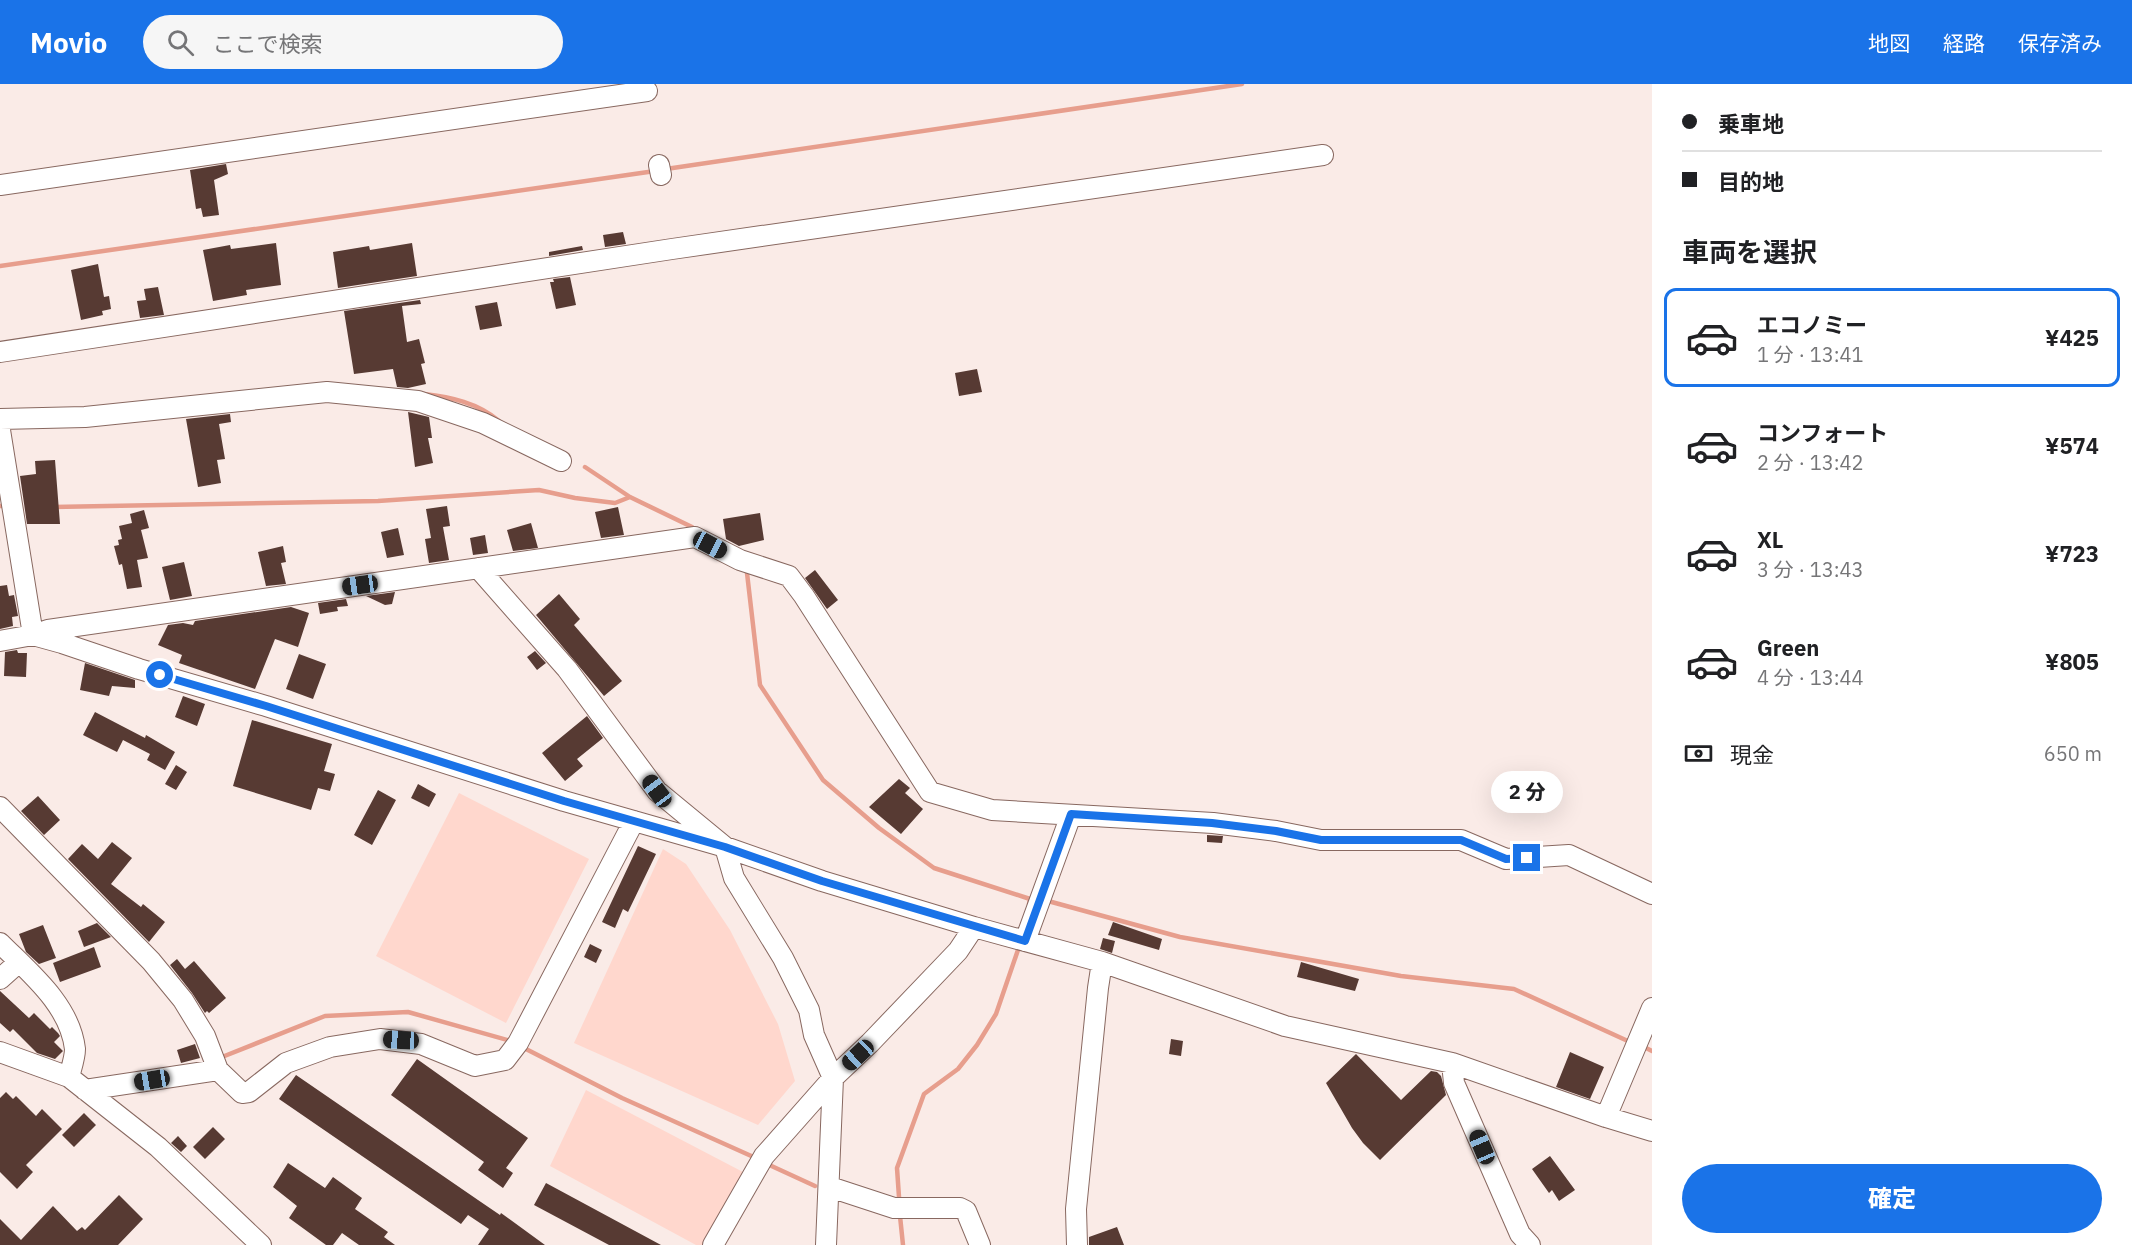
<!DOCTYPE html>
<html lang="ja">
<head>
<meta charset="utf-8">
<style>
	:root { --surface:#fff; --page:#f6f6f6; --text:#202124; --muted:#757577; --line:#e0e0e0; --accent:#1a73e8 }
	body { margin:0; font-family:"IBM Plex Sans","Noto Sans JP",sans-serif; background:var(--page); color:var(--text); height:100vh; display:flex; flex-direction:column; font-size:22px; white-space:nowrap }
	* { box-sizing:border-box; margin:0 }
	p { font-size:20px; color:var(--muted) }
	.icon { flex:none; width:33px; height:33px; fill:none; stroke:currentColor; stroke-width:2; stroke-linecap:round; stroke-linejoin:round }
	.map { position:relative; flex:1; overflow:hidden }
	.side { display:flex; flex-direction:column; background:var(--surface); width:480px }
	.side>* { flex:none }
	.hud { display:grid; align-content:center; height:132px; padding:0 30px; background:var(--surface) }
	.end { position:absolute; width:27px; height:27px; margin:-14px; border:8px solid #1a73e8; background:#fff; box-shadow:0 0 0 3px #fff }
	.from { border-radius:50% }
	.bubble { position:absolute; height:42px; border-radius:21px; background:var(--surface); box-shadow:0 6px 24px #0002; font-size:20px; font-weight:800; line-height:42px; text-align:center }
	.car { position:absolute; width:18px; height:36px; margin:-18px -9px; border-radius:8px; box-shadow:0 0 4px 2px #0007; background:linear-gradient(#222 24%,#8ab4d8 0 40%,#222 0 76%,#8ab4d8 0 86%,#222 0) }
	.hud b { display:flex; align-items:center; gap:21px; height:57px; font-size:22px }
	.hud b+b { border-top:2px solid var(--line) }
	.hud i { width:15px; height:15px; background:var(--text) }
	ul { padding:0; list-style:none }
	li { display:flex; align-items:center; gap:18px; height:99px; margin:0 12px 9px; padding:0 18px; border:3px solid transparent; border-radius:12px }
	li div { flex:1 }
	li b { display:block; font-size:22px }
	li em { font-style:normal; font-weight:800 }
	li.active { border-color:var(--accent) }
	li>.icon { width:54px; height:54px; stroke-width:1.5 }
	h2 { padding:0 30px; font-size:27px; line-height:72px }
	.pay { display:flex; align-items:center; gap:15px; height:66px; padding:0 30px; font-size:22px }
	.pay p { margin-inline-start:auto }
	.cta { display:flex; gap:12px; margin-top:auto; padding:12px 30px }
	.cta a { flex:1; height:69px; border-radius:36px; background:var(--accent); color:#fff; font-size:24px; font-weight:800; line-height:69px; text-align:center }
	header { display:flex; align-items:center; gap:36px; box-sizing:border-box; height:84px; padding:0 30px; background:var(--accent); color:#fff }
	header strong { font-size:28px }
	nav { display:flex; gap:33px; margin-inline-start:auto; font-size:21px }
	.search { width:420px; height:54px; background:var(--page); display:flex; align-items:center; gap:15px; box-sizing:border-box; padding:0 21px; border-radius:33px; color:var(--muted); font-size:22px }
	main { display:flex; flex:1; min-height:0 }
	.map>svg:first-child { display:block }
	.green { fill:#ffd7cd }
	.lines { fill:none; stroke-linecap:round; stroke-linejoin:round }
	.stream { stroke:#e79e8d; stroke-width:4.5 }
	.building { fill:#573a33 }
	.minor-casing { stroke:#886860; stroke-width:22 }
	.minor { stroke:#fff; stroke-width:20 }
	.route { stroke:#1a73e8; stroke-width:8 }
</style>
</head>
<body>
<header>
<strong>Movio</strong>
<div class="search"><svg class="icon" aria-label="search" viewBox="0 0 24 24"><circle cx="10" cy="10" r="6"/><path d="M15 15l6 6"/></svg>ここで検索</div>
<nav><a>地図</a><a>経路</a><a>保存済み</a></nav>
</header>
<main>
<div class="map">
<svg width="1652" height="1161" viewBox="0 0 1652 1161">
	<rect width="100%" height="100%" fill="#faebe7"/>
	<path class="green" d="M459,709l130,66 -83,164 -130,-67z
		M663,765l23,15 44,66 48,94 17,57 -37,44 -184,-82z
		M586,1006l157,82 -40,73h-7l-146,-79z"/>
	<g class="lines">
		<path class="stream" d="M666,85l576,-85
			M0,182l655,-95
			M424,310c27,3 54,9 75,27
			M585,383l45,30 62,30
			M0,422h2
			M53,423l325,-6 161,-11 36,8 40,5 15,-6
			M747,489l13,112 63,95 56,48 55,40 96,31 -1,5
			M1048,817l132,36 221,39 113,13 116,53
			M522,963l100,51 136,61
			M1644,963l8,4
			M222,973l103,-41 83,-4 103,29
			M765,1079l50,23
			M899,1113l-2,-29 27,-74 34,-25 19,-24 19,-31 23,-67
			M900,1132l3,29"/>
	</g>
	<path class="building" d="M226,80l2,10 -14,6 5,35 -16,2 -2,-9 -5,1 -6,-39z
		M623,148l3,12 -21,3 -2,-12z
		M276,159l5,42 -35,5 1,5 -34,6 -10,-51 27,-5 1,4z
		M412,159l5,33 -79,12 -5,-36 36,-6 1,4z
		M582,162l1,4 -34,6v-4z
		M98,180l6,33 5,-1 2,13 -9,2 1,4 -22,5 -10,-50z
		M570,193l6,28 -20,4 -6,-27h4l-1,-3z
		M158,203l6,28 -24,3 -3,-17 9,-1 -2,-11z
		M420,216l1,4 -19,2 5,36 12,-3 6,24 -4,1 5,20 -18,4 -11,-1 -4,-18 -39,5 -10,-63z
		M497,218l5,24 -22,4 -5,-24z
		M977,285l5,23 -23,4 -4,-23z
		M408,328l21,5 3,21h-4l5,25 -18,4z
		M230,330l1,8 -12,2 6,35 -8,1 4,23 -23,4 -12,-68z
		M55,376l5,64h-33l-7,-48 16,-2 -1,-13z
		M447,422l3,20 -7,1 6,33 -20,3 -4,-24 6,-1 -5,-29z
		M618,423l6,28 -23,3 -6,-26z
		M144,426l5,18 -8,2 7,28 -11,2 5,27 -15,2 -5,-25 -3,1 -5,-19 5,-1 -1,-5 4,-1 -3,-13 13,-3 -2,-9z
		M760,429l4,27 -25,6 -13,-7 -3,-20z
		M531,439l7,25 -25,3 -6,-21z
		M398,444l6,27 -17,3 -6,-26z
		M485,451l3,18 -15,2 -3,-17z
		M283,462l3,16 -5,1 5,21 -20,2 -8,-34z
		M184,478l8,34 -22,4 -8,-33z
		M815,486l23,30 -11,9 -22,-31z
		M7,501l2,11 5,-1 4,21 -6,1 1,9 -13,3v-43z
		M395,508l-3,12 -7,1 -19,-9z
		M559,510l21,25 -6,6 48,56 -18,15 -68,-81z
		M346,515l2,7 -11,1 1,4 -18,3 -2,-11z
		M291,523l18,6 -11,34 -23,-8 -20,50 -76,-26 3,-8 -24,-10 10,-20 15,-2 10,2 2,-4z
		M17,566l1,3h9l-1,24 -22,-1 1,-24z
		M535,567l11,12 -9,7 -10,-13z
		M299,570l27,10 -13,35 -27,-10z
		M85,579l50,17v8l-23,-2 -3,10 -29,-6z
		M183,612l22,8 -8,22 -22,-9z
		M95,628l50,26 1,-3 29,17 -10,18 -18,-10 3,-6 -27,-14 -6,12 -34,-17z
		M587,632l16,22 -26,21 6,7 -18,15 -23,-28z
		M252,636l80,24 -8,27 11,3 -5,17 -12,-3 -7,22 -78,-24z
		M176,681l11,7 -11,18 -11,-6z
		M899,695l11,9 -5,5 18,16 -22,25 -32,-27z
		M418,700l18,10 -7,13 -18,-9z
		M378,706l18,10 -24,45 -18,-10z
		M38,712l22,24 -16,15 -23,-24z
		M1207,751l16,1 -1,7 -15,-1z
		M112,758l20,16 -21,26 30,23 2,-3 22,18 -16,20 -81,-83 14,-15 16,15z
		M638,762l18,8 -28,58 -5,-3 -8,19 -13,-6z
		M1113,838l49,17 -3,11 -51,-15z
		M97,839l14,14 -27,10 -6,-16z
		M43,841l13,33 -17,6 -13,-12 -7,-18z
		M1103,854l12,3 -3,12 -12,-4z
		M590,860l12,6 -6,13 -12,-6z
		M94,863l7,20 -41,15 -7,-19z
		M177,875l8,10 9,-8 32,37 -17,15 -2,-2 -2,2 -13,-20 -22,-28z
		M1301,878l58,17 -4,12 -58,-14z
		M0,907l29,27 5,-5 16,16 2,-2 6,6 2,3 -6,6 9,9 -8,8 -18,-6 -24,-24 -3,3 -10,-9z
		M1171,955l12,2 -2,15 -12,-2z
		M195,960l5,14 -19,5 -4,-13z
		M1570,968l34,15 -14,32 -34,-12z
		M1356,970l45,46 30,-29 6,1 4,4 5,19 -66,65 -17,-17 -11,-15 -26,-45z
		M417,975l111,79 -22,30 7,5 -10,15 -25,-18 6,-8 -93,-67z
		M296,991l182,125 22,15 1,-2 44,32h-67l11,-16 -21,-14 -7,9 -182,-125z
		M6,1008l7,7 3,-3 20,20 6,-7 20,20 -36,36 7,7 -16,17 -17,-17v-74z
		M84,1029l12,12 -22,22 -12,-12z
		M213,1043l12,12 -20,20 -12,-12z
		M178,1052l9,10 -6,6 -10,-9z
		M1550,1072l25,34 -16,11 -7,-11 -3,3 -17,-24z
		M288,1079l37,25 8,-11 29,21 -7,11 33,23 -4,5 11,8h-36l-17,-12 -9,12h-7l-37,-27 8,-12 -24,-19z
		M546,1099l115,62h-52l-75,-40z
		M119,1111l24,24 -25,26h-118v-26l21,21 32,-34 24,25 5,-4 3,3z
		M1117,1143l7,18h-35v-8z"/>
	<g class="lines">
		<g class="minor-casing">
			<path id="minor" d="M659,81l2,10
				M0,101l647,-94
				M0,268l672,-103 651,-94
				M0,335l85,-2 242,-25 91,9 65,22 78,38
				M0,346l33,205 15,-5 647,-93 45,23 49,16 15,20 126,196 62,18 221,13 63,8 45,9h140l45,19 63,-4 83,39
				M478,484l89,101 90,122 68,56 9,31 49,80 26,52 5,25 19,43 -7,167
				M0,557l33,-6 29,8 77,26 127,37 298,95 161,46 97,34 152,46 128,35 183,64 167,37 154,54 46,14
				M0,723l151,154 32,39 22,36 13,34 -133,20
				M1025,857l46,-126
				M0,859c30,30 70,62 75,106 0,9 -4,20 -6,28
				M0,895l19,-17
				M0,968l69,25 89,70 103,98
				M1452,979l2,20 66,151 10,11
				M218,986l24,23 7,-1 37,-29 44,-16 50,-8 41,5 54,22 30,-6 13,-17 116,-222
				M1606,1033l46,-109
				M830,1103l64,21h66l6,3 14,34
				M713,1161l51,-89 69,-78 37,-35 88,-92 16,-24
				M1077,1161l-1,-36 22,-221 4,-26"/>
		</g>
		<use href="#minor" class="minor"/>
	</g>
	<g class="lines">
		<path class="route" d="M160,591l106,31 298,95 161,46 97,34 203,60 46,-127 141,9 64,8 45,9h140l45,19 21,-1"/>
	</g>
</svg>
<i class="end from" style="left:160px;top:591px"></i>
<i class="end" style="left:1527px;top:774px"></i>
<div class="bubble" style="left:1491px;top:687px;width:72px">2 分</div>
<i class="car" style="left:710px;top:461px;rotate:118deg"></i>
<i class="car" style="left:360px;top:501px;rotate:262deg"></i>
<i class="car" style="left:657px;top:707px;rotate:323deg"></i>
<i class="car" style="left:401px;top:956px;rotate:273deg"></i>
<i class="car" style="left:858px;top:971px;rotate:227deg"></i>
<i class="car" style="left:152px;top:996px;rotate:261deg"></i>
<i class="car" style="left:1482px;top:1063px;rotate:337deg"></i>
</div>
<section class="side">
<div class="hud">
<b><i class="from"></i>乗車地</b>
<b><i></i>目的地</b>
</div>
<h2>車両を選択</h2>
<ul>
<li class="active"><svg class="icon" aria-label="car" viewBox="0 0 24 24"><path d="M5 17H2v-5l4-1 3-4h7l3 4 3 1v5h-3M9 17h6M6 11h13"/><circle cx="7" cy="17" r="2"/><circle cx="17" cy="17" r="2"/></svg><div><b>エコノミー</b><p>1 分 · 13:41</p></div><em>¥425</em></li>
<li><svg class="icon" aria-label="car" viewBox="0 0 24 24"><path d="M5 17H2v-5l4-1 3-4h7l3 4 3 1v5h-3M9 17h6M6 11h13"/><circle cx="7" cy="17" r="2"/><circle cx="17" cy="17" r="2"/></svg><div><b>コンフォート</b><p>2 分 · 13:42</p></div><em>¥574</em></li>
<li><svg class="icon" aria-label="car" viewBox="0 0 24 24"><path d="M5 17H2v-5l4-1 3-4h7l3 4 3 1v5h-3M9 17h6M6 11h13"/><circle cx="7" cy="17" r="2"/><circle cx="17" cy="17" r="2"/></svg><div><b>XL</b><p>3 分 · 13:43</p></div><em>¥723</em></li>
<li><svg class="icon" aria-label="car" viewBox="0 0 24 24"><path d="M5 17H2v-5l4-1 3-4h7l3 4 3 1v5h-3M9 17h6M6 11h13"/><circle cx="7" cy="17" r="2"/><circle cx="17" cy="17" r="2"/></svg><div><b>Green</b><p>4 分 · 13:44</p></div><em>¥805</em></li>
</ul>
<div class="pay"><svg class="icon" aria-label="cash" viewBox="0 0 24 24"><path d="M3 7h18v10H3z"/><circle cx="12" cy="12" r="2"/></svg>現金<p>650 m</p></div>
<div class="cta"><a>確定</a></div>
</section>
</main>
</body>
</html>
